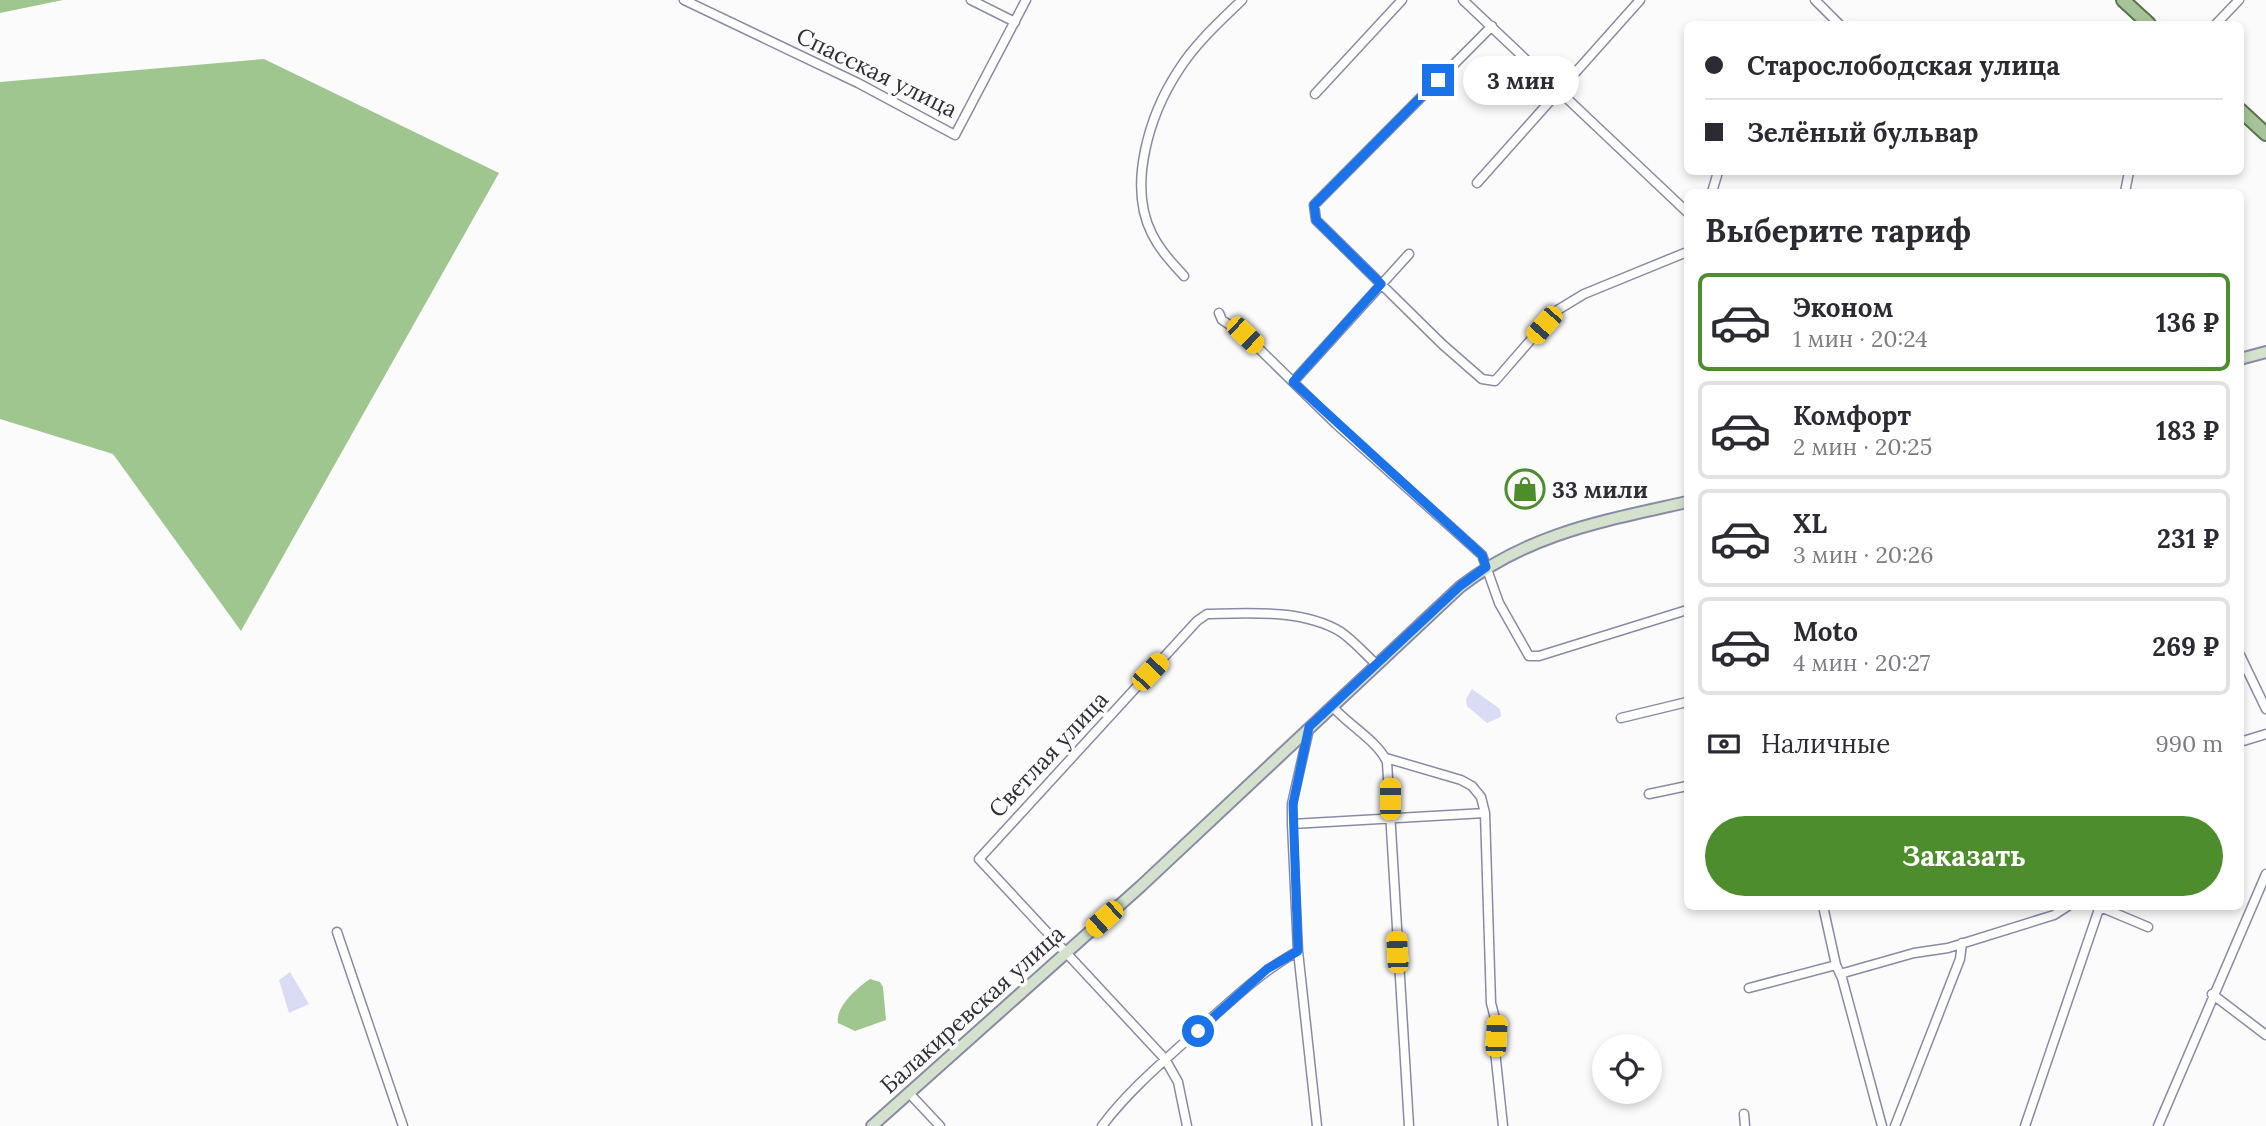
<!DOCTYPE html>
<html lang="ru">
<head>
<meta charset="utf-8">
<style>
	:root { --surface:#fff; --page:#f7f7f7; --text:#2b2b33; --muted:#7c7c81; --line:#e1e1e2; --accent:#4e8d2d }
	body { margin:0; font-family:Lora,serif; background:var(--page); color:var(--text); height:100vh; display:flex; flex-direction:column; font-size:26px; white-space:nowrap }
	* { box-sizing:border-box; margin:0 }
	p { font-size:23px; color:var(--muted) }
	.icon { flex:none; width:38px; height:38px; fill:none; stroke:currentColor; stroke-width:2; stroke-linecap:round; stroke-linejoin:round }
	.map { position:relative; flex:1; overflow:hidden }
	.details { position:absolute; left:1684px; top:189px; width:560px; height:721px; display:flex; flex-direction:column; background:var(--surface); border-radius:10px; box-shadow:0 4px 10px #0003 }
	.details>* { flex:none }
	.guide { position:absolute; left:1684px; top:21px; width:560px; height:154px; border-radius:10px; box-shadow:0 4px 10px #0003; display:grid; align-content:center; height:154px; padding:0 21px; background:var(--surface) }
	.controls { position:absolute; left:1592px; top:1034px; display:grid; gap:14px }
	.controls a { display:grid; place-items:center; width:70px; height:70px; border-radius:50%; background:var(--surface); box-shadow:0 4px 10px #0003; font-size:35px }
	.end { position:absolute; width:32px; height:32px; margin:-16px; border:9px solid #1a73e8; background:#fff; box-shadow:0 0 0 4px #fff }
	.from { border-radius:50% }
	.bubble { position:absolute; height:49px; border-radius:24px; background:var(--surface); box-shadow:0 4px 10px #0003; font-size:23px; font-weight:700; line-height:49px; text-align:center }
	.car { position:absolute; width:21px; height:42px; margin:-21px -10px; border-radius:9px; box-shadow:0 0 5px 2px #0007; background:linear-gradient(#f5c518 24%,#345 0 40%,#f5c518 0 76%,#345 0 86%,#f5c518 0) }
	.guide b { display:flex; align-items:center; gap:24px; height:66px; font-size:26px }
	.guide b+b { border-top:2px solid var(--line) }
	.guide i { width:18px; height:18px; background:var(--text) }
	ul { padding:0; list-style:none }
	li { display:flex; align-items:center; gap:21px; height:98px; margin:0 14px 10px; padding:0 7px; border:4px solid var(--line); border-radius:10px }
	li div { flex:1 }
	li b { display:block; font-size:26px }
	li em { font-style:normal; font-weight:700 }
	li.current { border-color:var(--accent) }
	li>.icon { width:63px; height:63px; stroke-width:1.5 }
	h2 { padding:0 21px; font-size:32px; line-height:84px }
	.pay { display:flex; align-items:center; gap:18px; height:77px; padding:0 21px; font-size:26px }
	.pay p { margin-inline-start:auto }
	.button { display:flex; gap:14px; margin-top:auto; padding:14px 21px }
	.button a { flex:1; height:80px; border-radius:42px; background:var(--accent); color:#fff; font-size:28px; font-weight:700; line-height:80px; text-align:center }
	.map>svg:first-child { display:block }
	.forest { fill:#9fc68f }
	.water { fill:#dadbf5 }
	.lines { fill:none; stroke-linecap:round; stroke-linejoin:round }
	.street-casing { stroke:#898ba6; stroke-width:11 }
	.secondary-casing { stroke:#898ba6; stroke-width:14 }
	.primary-casing { stroke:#56754c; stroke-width:16 }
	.street { stroke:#fff; stroke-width:8 }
	.secondary { stroke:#d3e1cd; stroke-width:10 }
	.primary { stroke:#a7c39a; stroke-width:12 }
	.route { stroke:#1a73e8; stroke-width:9 }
	.labels { text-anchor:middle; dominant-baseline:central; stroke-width:7; stroke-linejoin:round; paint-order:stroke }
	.street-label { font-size:23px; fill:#2e2e39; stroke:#fbfbfb }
	.poi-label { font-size:23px; font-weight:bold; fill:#2e2e39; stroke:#fbfbfb; text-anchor:start }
</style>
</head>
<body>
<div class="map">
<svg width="2266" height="1126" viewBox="0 0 2266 1126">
	<rect width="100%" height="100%" fill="#fbfbfb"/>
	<path class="forest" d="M0,0h63l-63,13z
		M264,59l235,114 -258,458 -128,-177 -113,-35v-337z
		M870,979l10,3 3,5 3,33 -31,11 -17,-8c-3,-16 20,-36 32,-44z"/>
	<path class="water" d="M1472,689l28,20 1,8 -14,6 -20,-17 -1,-7z
		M290,972l19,32 -20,9 -10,-33z"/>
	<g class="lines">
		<g class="street-casing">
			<path id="street" d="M684,0l174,83 97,52 71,-135
				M971,0l44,22
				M1463,0l224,212
				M1815,0l24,24
				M2216,24l23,-24
				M1492,26l-178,179 2,15 126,124 40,35 13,2 61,-70 28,-17 103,-42
				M1315,94l87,-94
				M1477,183l163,-183
				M1712,192l6,-20
				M2125,192l4,-20
				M1184,276c-12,-13 -24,-26 -32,-42 -25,-49 -2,-120 26,-163 17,-27 41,-49 64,-71
				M1219,313l3,7 23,15 91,89 146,131 17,48 30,53h10l148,-46
				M1293,382l116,-128
				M2240,655l26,54
				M1332,706c16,19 46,35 55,56l22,364
				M1621,718l66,-16
				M1309,729l-17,75v20l6,127 19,175
				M2240,742l26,-8
				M1386,758l75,22 11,6 9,11 4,16 6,190 5,19 -1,29 8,75
				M1649,794l38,-8
				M1292,824l193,-11
				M1823,906l13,59 6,13 40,148
				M2098,906l50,21
				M337,932l66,194
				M1840,974l74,-21 34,-5 106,-33 14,-9
				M1749,988l87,-23
				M2212,994l54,41
				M909,1093l31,33
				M1744,1114l1,12
				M1102,1126c27,-36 62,-65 95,-95 33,-29 62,-58 101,-80
				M1187,1126l-9,-44 -13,-23 -186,-200 218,-238 10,-7c42,-1 96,-5 134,18 13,9 25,23 36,33
				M1895,1126l65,-167 2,-16
				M2025,1126l75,-220
				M2158,1126l108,-252"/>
		</g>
		<g class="secondary-casing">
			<path id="secondary" d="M2240,359l26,-7
				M872,1126l269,-240 319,-299c70,-54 143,-66 227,-85"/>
		</g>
		<g class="primary-casing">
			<path id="primary" d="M2123,0l26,24
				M2240,110l26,24"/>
		</g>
		<use href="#street" class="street"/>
		<use href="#secondary" class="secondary"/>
		<use href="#primary" class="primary"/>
	</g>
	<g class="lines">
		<path class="route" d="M1198,1031l69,-62 31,-18 -5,-147 16,-77 151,-141 26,-19 -4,-12 -189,-173 88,-98 -65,-64 -2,-15 124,-125"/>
	</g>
	<defs>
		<g id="shop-ring" transform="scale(2.0125)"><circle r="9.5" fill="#fbfbfb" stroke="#4e8d2d" stroke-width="1.5"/><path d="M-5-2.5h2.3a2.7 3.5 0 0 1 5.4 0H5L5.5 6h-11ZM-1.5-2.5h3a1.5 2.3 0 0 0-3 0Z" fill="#4e8d2d"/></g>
	</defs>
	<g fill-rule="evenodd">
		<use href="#shop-ring" x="1525" y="489"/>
	</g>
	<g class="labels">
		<g class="street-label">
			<text transform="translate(877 72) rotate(26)">Спасская улица</text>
			<text transform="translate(1048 754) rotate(-47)">Светлая улица</text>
			<text transform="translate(972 1009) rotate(-42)">Балакиревская улица</text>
		</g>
		<g class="poi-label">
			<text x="1552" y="489">33 мили</text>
		</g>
	</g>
</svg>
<div class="controls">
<a><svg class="icon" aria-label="locate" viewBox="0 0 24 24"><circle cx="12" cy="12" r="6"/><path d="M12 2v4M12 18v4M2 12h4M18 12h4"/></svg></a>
</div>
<i class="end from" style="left:1198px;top:1031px"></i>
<i class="end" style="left:1438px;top:80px"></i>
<div class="bubble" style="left:1463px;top:56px;width:116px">3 мин</div>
<i class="car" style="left:1544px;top:325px;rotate:221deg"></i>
<i class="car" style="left:1245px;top:335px;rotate:134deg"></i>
<i class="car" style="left:1150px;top:672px;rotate:43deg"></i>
<i class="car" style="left:1390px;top:799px;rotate:0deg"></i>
<i class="car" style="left:1104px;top:919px;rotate:228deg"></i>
<i class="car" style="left:1397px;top:952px;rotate:357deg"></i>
<i class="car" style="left:1496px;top:1036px;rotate:3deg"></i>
<div class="guide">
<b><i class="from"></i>Старослободская улица</b>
<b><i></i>Зелёный бульвар</b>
</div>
<section class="details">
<h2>Выберите тариф</h2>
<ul>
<li class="current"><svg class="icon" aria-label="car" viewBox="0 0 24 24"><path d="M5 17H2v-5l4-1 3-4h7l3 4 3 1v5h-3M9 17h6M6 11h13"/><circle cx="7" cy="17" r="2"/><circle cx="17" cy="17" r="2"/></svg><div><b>Эконом</b><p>1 мин · 20:24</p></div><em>136 ₽</em></li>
<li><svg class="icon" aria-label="car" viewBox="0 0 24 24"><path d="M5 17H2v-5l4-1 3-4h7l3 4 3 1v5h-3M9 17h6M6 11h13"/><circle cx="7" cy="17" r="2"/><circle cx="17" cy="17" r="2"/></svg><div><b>Комфорт</b><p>2 мин · 20:25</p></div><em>183 ₽</em></li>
<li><svg class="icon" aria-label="car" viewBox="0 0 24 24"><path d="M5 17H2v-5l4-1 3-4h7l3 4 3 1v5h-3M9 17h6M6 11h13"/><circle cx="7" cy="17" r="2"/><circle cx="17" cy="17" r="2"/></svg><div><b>XL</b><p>3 мин · 20:26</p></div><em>231 ₽</em></li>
<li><svg class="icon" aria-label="car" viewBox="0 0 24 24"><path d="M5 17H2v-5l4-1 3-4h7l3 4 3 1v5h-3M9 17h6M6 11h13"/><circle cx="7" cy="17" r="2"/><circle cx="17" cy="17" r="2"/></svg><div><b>Moto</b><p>4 мин · 20:27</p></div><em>269 ₽</em></li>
</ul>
<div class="pay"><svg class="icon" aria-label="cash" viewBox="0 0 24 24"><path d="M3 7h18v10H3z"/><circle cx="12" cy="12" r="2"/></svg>Наличные<p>990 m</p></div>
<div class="button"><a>Заказать</a></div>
</section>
</div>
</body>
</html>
